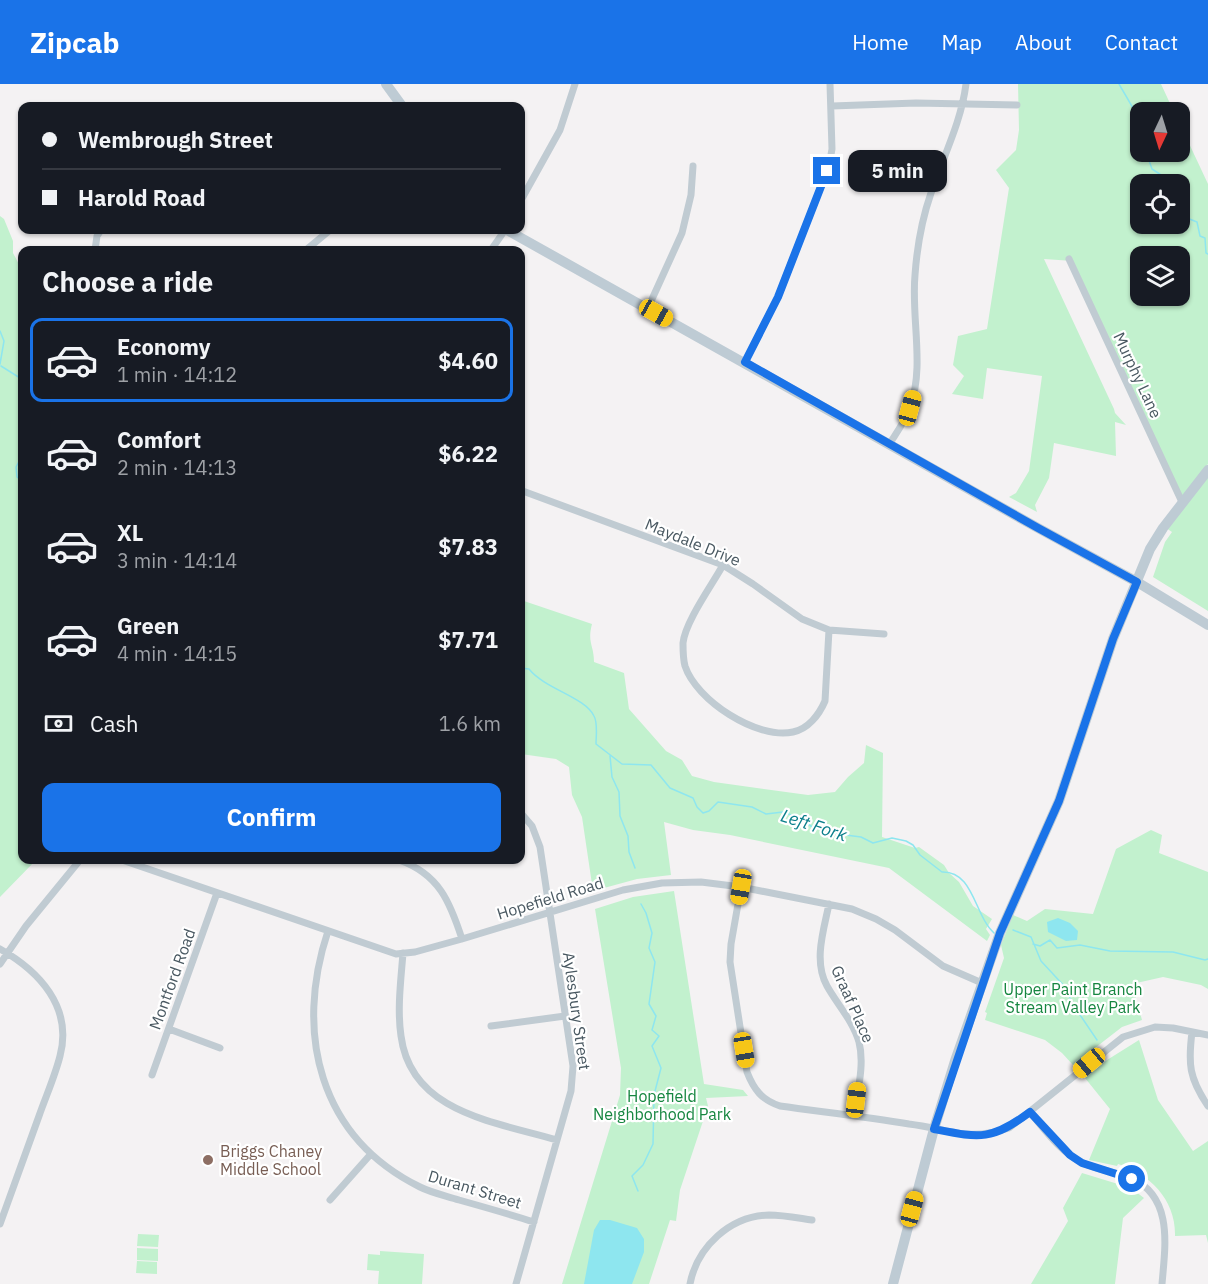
<!DOCTYPE html>
<html lang="en">
<head>
<meta charset="utf-8">
<style>
	:root { --surface:#171b24; --page:#242831; --text:#f1f3f6; --muted:#9ea1a6; --line:#363941; --accent:#1a73e8 }
	body { margin:0; font-family:"IBM Plex Sans",sans-serif; background:var(--page); color:var(--text); height:100vh; display:flex; flex-direction:column; font-size:22px; white-space:nowrap }
	* { box-sizing:border-box; margin:0 }
	p { font-size:20px; color:var(--muted) }
	.icon { flex:none; width:33px; height:33px; fill:none; stroke:currentColor; stroke-width:2; stroke-linecap:round; stroke-linejoin:round }
	.map { position:relative; flex:1; overflow:hidden }
	.drawer { position:absolute; left:18px; top:162px; width:507px; height:618px; display:flex; flex-direction:column; background:var(--surface); border-radius:12px; box-shadow:0 2px 4px #0004 }
	.drawer>* { flex:none }
	.hud { position:absolute; left:18px; top:18px; width:507px; height:132px; border-radius:12px; box-shadow:0 2px 4px #0004; display:grid; align-content:center; height:132px; padding:0 24px; background:var(--surface) }
	.needle { width:39px; rotate:184deg }
	.fabs { position:absolute; left:1130px; top:18px; display:grid; gap:12px }
	.fabs a { display:grid; place-items:center; width:60px; height:60px; border-radius:12px; background:var(--surface); box-shadow:0 2px 4px #0004; font-size:30px }
	.end { position:absolute; width:27px; height:27px; margin:-14px; border:8px solid #1a73e8; background:#fff; box-shadow:0 0 0 3px #fff }
	.from { border-radius:50% }
	.bubble { position:absolute; height:42px; border-radius:12px; background:var(--surface); box-shadow:0 2px 4px #0004; font-size:20px; font-weight:800; line-height:42px; text-align:center }
	.car { position:absolute; width:18px; height:36px; margin:-18px -9px; border-radius:8px; box-shadow:0 0 4px 2px #0007; background:linear-gradient(#f5c518 24%,#345 0 40%,#f5c518 0 76%,#345 0 86%,#f5c518 0) }
	.hud b { display:flex; align-items:center; gap:21px; height:57px; font-size:22px }
	.hud b+b { border-top:2px solid var(--line) }
	.hud i { width:15px; height:15px; background:var(--text) }
	ul { padding:0; list-style:none }
	li { display:flex; align-items:center; gap:18px; height:84px; margin:0 12px 9px; padding:0 12px; border:3px solid transparent; border-radius:12px }
	li div { flex:1 }
	li b { display:block; font-size:22px }
	li em { font-style:normal; font-weight:800 }
	li.active { border-color:var(--accent) }
	li>.icon { width:54px; height:54px; stroke-width:1.5 }
	h2 { padding:0 24px; font-size:27px; line-height:72px }
	.pay { display:flex; align-items:center; gap:15px; height:66px; padding:0 24px; font-size:22px }
	.pay p { margin-inline-start:auto }
	.button { display:flex; gap:12px; margin-top:auto; padding:12px 24px }
	.button a { flex:1; height:69px; border-radius:12px; background:var(--accent); color:#fff; font-size:24px; font-weight:800; line-height:69px; text-align:center }
	header { display:flex; align-items:center; gap:36px; box-sizing:border-box; height:84px; padding:0 30px; background:var(--accent); color:#fff }
	header strong { font-size:28px }
	nav { display:flex; gap:33px; margin-inline-start:auto; font-size:21px }
	.map>svg:first-child { display:block }
	.green { fill:#c2f1ce; fill-rule:evenodd }
	.water { fill:#8ee6ef }
	.lines { fill:none; stroke-linecap:round; stroke-linejoin:round }
	.stream { stroke:#8ee6ef; stroke-width:1.5 }
	.street { stroke:#c0cbd2; stroke-width:7 }
	.secondary { stroke:#becbd4; stroke-width:10 }
	.route { stroke:#1a73e8; stroke-width:8 }
	.education-dot { fill:#8d6e63; stroke:#fff; stroke-width:2 }
	.labels { text-anchor:middle; dominant-baseline:central; stroke-width:4.5; stroke-linejoin:round; paint-order:stroke }
	.street-label { font-size:16px; fill:#495861; stroke:#fff }
	.park-label { font-size:16px; fill:#168640; stroke:#fff }
	.education-label { font-size:16px; fill:#785e54; stroke:#fff; text-anchor:start }
	.water-label { font-size:18px; font-style:italic; fill:#0b7f8b; stroke:#fff }
</style>
</head>
<body>
<header>
<strong>Zipcab</strong>
<nav><a>Home</a><a>Map</a><a>About</a><a>Contact</a></nav>
</header>
<div class="map">
<svg width="1208" height="1200" viewBox="0 0 1208 1200">
	<rect width="100%" height="100%" fill="#f4f2f3"/>
	<path class="green" d="M1018,0h143l13,28h-34v40h39v-30l29,62v280l-25,34 -110,-237 -29,-2 70,150 1,4 11,12 -11,-3 1,34 -62,-13 -5,35 -14,27 2,7 -28,-15 7,-4 13,-22 13,-95 -55,-8 -4,31 -31,-5 12,-18 -11,-11 5,-29 29,-7 22,-141 -13,-18 20,-20 3,-20zM1140,100h39v40h-39zM1140,172h39v40h-39z
		M0,132l4,3 9,22v12l9,17v590h14l-36,37z
		M1208,388v139l-55,-34 12,-35 7,-10 -6,-4z
		M521,516l71,24c-5,19 2,21 2,38l30,11 5,36 37,42 16,9 10,16 22,6 94,13 27,-3 13,-15 16,-14 2,-18 17,8 -1,84 33,11 4,-1 25,18 5,8 10,9 14,24 19,13 -6,10 4,6 -3,6 -98,-73 -159,-33 -37,-5 -29,-8 7,53 -34,4 -44,12 -11,-74 -10,-22 -3,-28 -13,-8 -35,-5z
		M1151,746l11,5 -3,18 49,19v117l-7,-4 -38,-8 -31,7 10,36 -20,7 -49,38 -11,-12 -17,-13 -60,-20 2,-7 -2,-1 19,-54 -3,-13 12,-30 14,6 18,-12 48,5 23,-65z
		M674,807l30,193 39,6 5,6 -42,2 2,8 -28,84 -4,31 -6,-1 -21,64h-87l58,-189 1,-27 -26,-159 38,-12z
		M1139,956l19,60 35,51 15,-10v102l-2,-8 -31,1c1,-36 -25,-62 -57,-72l-1,2 -28,-6 21,-51 -25,-31 22,-18z
		M1082,1089l49,15 13,10 -21,20 -8,66h-84l37,-63 -5,-13z
		M138,1150l21,1 -1,12 -21,-1z
		M137,1164l21,1v12l-21,-1z
		M380,1167l44,3 -2,30h-44l1,-13 -12,-1 1,-16 12,1z
		M137,1177l20,1v12l-21,-1z"/>
	<path class="water" d="M1058,834l12,5 8,8 -1,9 -11,1 -18,-9 -1,-10z
		M600,1136h10l27,8 7,11v13l-12,32h-48l10,-54z"/>
	<g class="lines">
		<path class="stream" d="M1119,0l21,36
			M1146,68l6,17 23,15
			M1179,103l10,9 -2,22 10,4 3,14 5,2 1,15 2,1
			M0,247l4,10 -4,23
			M1,282l19,12 2,6
			M22,314l-2,17 2,6
			M22,347l-3,12 3,13 -6,11 1,10 5,4
			M520,584l9,1c16,20 56,28 65,47 4,7 2,20 2,28l26,20 29,1 19,23 23,10 4,9 6,6 6,-2 9,-9 34,5 14,7 17,-2 14,5 17,11 12,-3 12,9 23,3 12,6 19,-5 14,3 7,4 7,10 22,17c32,-1 32,43 52,61
			M610,672l2,21 7,15 1,24 8,20 1,16 6,16
			M1013,846l18,7 10,24 25,27 6,15 25,37
			M1033,860l7,2 10,-6 7,8 23,-3 30,6 63,1 32,8 3,-1
			M638,1107l-6,-15 11,-11 10,-21 1,-49 7,-27 -9,-22 7,-10 -7,-6 4,-14 -7,-12 6,-42 -6,-14 3,-15 -6,-20 -5,-9"/>
		<path class="street" d="M832,22l84,-3 101,2
			M520,118l40,-72 15,-46
			M95,166l2,-14 4,-6
			M306,166l24,-20
			M491,166l14,-20
			M1069,175l113,243
			M648,224l34,-75 9,-38 2,-29
			M745,278l33,-65 51,-131 3,-17 -2,-65
			M890,359c7,-11 16,-23 20,-36 15,-40 1,-89 5,-132 2,-28 7,-56 16,-82 12,-36 30,-70 35,-109
			M520,406l203,75 30,19 49,35 27,11 55,4
			M723,481c-11,20 -38,57 -40,78 0,7 0,16 2,23 11,34 72,74 108,66 15,-3 26,-17 32,-31l4,-71
			M122,776l274,94 19,-2 47,-13 161,-49 39,-7 39,-1 40,5 111,22 24,10 19,11 48,36 39,17
			M399,776c40,14 51,42 63,79
			M741,803l-10,57 -1,18 17,110c7,18 15,28 33,34 43,6 86,11 129,18 40,5 58,18 100,4l114,-91 32,-10 18,1 35,7
			M829,820c-5,25 -16,57 -2,82 10,18 26,35 32,56 6,23 -2,51 -5,74
			M328,847c-34,102 -9,206 92,256 12,6 27,9 39,13 25,7 50,14 75,22
			M0,865c39,22 73,58 60,107 -5,20 -14,40 -21,60 -13,36 -26,72 -39,108
			M403,869c-2,26 -6,56 -2,83 10,77 95,86 156,104
			M0,880l26,-38 54,-66
			M491,942l74,-10
			M169,945l51,19
			M1192,948c-4,32 -3,46 16,74
			M152,991l65,-182
			M1030,1028c15,18 31,41 53,51 15,7 32,9 48,15 43,19 34,69 31,106
			M330,1116l40,-45
			M516,1200l55,-193 2,-25 -33,-219 -8,-21 -12,-14
			M690,1200c7,-37 40,-68 79,-69 14,0 29,3 43,5"/>
		<path class="secondary" d="M386,0l16,22
			M507,146l531,298 99,54 71,43
			M893,1200l41,-155 21,-68 45,-128 59,-132 54,-162 37,-90 13,-21 45,-58"/>
	</g>
	<g class="lines">
		<path class="route" d="M827,87l-49,126 -33,65 293,166 99,54 -24,57 -54,162 -59,132 -66,196c46,9 57,12 96,-17l40,43 12,8 50,16"/>
	</g>
	<circle class="education-dot" cx="208" cy="1076" r="6"/>
	<g class="labels">
		<g class="street-label">
			<text transform="translate(1138 291) rotate(65)">Murphy Lane</text>
			<text transform="translate(693 458) rotate(22)">Maydale Drive</text>
			<text transform="translate(550 814) rotate(-17)">Hopefield Road</text>
			<text transform="translate(172 895) rotate(-70)">Montford Road</text>
			<text transform="translate(853 920) rotate(66)">Graaf Place</text>
			<text transform="translate(577 927) rotate(82)">Aylesbury Street</text>
			<text transform="translate(475 1105) rotate(17)">Durant Street</text>
		</g>
		<g class="park-label">
			<text x="1073" y="905">Upper Paint Branch<tspan x="1073" dy="18">Stream Valley Park</tspan></text>
			<text x="662" y="1012">Hopefield<tspan x="662" dy="18">Neighborhood Park</tspan></text>
		</g>
		<g class="education-label">
			<text x="220" y="1067">Briggs Chaney<tspan x="220" dy="18">Middle School</tspan></text>
		</g>
		<g class="water-label">
			<text transform="translate(814 741) rotate(18)">Left Fork</text>
		</g>
	</g>
</svg>
<div class="fabs">
<a><svg class="needle" viewBox="-14 -14 28 28"><path d="M0-13l5 13h-10z" fill="#e53935"/><path d="M0 13l5-13h-10z" fill="#9ea1a6"/></svg></a>
<a><svg class="icon" aria-label="locate" viewBox="0 0 24 24"><circle cx="12" cy="12" r="6"/><path d="M12 2v4M12 18v4M2 12h4M18 12h4"/></svg></a>
<a><svg class="icon" aria-label="layers" viewBox="0 0 24 24"><path d="M12 4l9 5-9 5-9-5zM3 14l9 5 9-5"/></svg></a>
</div>
<i class="end from" style="left:1132px;top:1095px"></i>
<i class="end" style="left:827px;top:87px"></i>
<div class="bubble" style="left:848px;top:66px;width:99px">5 min</div>
<i class="car" style="left:656px;top:229px;rotate:119deg"></i>
<i class="car" style="left:910px;top:324px;rotate:15deg"></i>
<i class="car" style="left:741px;top:803px;rotate:190deg"></i>
<i class="car" style="left:744px;top:966px;rotate:171deg"></i>
<i class="car" style="left:1089px;top:979px;rotate:230deg"></i>
<i class="car" style="left:856px;top:1016px;rotate:7deg"></i>
<i class="car" style="left:912px;top:1125px;rotate:15deg"></i>
<div class="hud">
<b><i class="from"></i>Wembrough Street</b>
<b><i></i>Harold Road</b>
</div>
<section class="drawer">
<h2>Choose a ride</h2>
<ul>
<li class="active"><svg class="icon" aria-label="car" viewBox="0 0 24 24"><path d="M5 17H2v-5l4-1 3-4h7l3 4 3 1v5h-3M9 17h6M6 11h13"/><circle cx="7" cy="17" r="2"/><circle cx="17" cy="17" r="2"/></svg><div><b>Economy</b><p>1 min · 14:12</p></div><em>$4.60</em></li>
<li><svg class="icon" aria-label="car" viewBox="0 0 24 24"><path d="M5 17H2v-5l4-1 3-4h7l3 4 3 1v5h-3M9 17h6M6 11h13"/><circle cx="7" cy="17" r="2"/><circle cx="17" cy="17" r="2"/></svg><div><b>Comfort</b><p>2 min · 14:13</p></div><em>$6.22</em></li>
<li><svg class="icon" aria-label="car" viewBox="0 0 24 24"><path d="M5 17H2v-5l4-1 3-4h7l3 4 3 1v5h-3M9 17h6M6 11h13"/><circle cx="7" cy="17" r="2"/><circle cx="17" cy="17" r="2"/></svg><div><b>XL</b><p>3 min · 14:14</p></div><em>$7.83</em></li>
<li><svg class="icon" aria-label="car" viewBox="0 0 24 24"><path d="M5 17H2v-5l4-1 3-4h7l3 4 3 1v5h-3M9 17h6M6 11h13"/><circle cx="7" cy="17" r="2"/><circle cx="17" cy="17" r="2"/></svg><div><b>Green</b><p>4 min · 14:15</p></div><em>$7.71</em></li>
</ul>
<div class="pay"><svg class="icon" aria-label="cash" viewBox="0 0 24 24"><path d="M3 7h18v10H3z"/><circle cx="12" cy="12" r="2"/></svg>Cash<p>1.6 km</p></div>
<div class="button"><a>Confirm</a></div>
</section>
</div>
</body>
</html>
